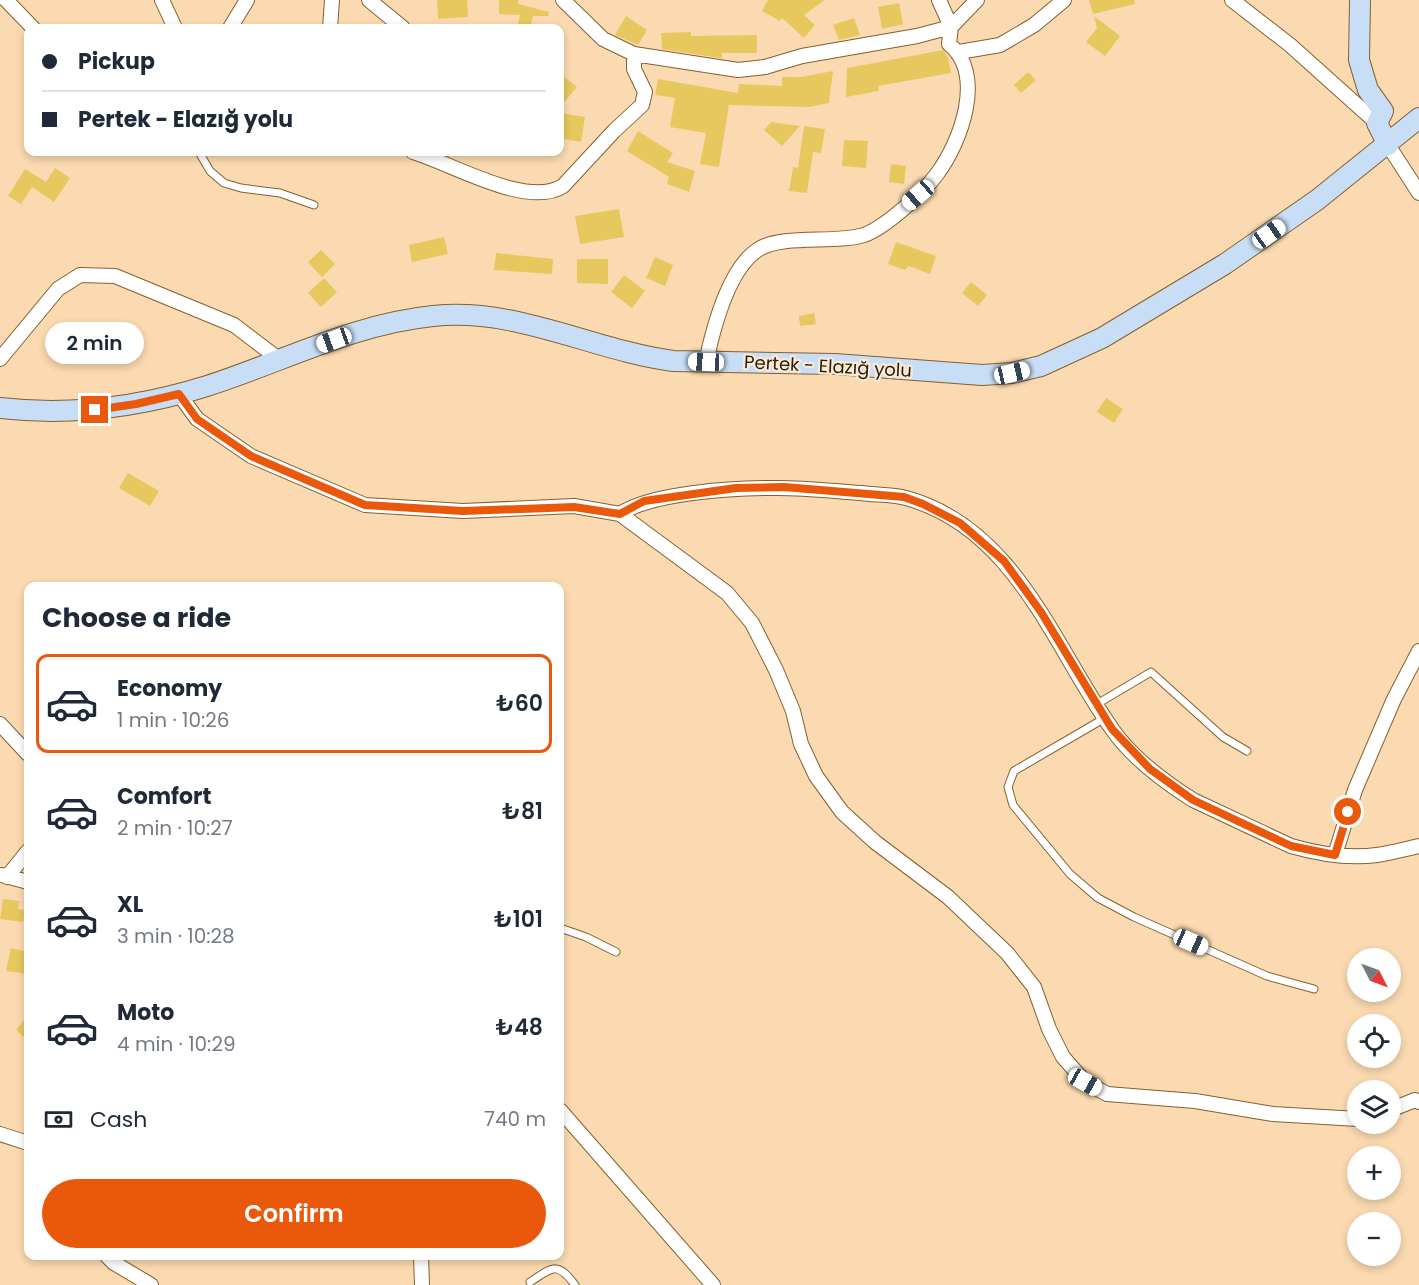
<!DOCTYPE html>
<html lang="en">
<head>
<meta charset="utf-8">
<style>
	:root { --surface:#fff; --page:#f6f6f7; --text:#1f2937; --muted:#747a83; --line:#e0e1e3; --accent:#ea580c }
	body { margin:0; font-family:Poppins,sans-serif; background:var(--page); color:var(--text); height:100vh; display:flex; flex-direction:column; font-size:22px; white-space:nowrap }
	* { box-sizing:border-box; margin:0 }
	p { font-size:20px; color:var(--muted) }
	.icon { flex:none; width:33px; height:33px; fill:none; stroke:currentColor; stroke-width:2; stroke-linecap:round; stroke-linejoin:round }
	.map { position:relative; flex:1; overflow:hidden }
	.details { position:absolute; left:24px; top:582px; width:540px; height:678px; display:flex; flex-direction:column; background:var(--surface); border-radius:12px; box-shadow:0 3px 9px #0003 }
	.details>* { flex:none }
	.hud { position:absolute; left:24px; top:24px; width:540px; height:132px; border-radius:12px; box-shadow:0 3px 9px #0003; display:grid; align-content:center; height:132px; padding:0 18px; background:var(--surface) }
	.needle { width:39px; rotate:132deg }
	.tools { position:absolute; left:1347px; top:948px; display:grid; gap:12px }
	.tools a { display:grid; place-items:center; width:54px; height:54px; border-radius:50%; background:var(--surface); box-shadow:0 3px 9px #0003; font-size:30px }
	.end { position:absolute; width:27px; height:27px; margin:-14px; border:8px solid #ea580c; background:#fff; box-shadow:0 0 0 3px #fff }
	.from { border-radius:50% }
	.bubble { position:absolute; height:42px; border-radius:21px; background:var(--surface); box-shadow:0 3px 9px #0003; font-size:20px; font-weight:600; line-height:42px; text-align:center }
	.car { position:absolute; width:18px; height:36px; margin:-18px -9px; border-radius:8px; box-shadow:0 0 4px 2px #0007; background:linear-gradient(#fff 24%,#345 0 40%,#fff 0 76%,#345 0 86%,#fff 0) }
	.hud b { display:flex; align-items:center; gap:21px; height:57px; font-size:22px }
	.hud b+b { border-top:2px solid var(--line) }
	.hud i { width:15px; height:15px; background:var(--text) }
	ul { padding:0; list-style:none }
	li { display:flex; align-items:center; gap:18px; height:99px; margin:0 12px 9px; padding:0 6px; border:3px solid transparent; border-radius:12px }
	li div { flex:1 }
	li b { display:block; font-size:22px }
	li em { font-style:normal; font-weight:600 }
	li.active { border-color:var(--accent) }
	li>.icon { width:54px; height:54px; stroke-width:1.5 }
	h2 { padding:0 18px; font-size:27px; line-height:72px }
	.pay { display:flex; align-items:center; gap:15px; height:66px; padding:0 18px; font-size:22px }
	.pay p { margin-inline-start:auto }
	.button { display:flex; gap:12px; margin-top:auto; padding:12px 18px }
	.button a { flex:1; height:69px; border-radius:36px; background:var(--accent); color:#fff; font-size:24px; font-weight:600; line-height:69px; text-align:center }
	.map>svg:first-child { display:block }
	.building { fill:#e7c85e }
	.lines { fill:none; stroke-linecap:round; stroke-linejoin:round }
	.lane-casing { stroke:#84602e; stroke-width:9 }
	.street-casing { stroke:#84602e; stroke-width:16 }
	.secondary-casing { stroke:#84602e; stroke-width:22 }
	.lane { stroke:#fff; stroke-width:7 }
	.street { stroke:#fff; stroke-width:14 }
	.secondary { stroke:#c8def6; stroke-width:20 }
	.route { stroke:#ea580c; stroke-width:8 }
	.labels { text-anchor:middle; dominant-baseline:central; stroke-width:4.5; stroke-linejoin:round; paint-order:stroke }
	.street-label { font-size:18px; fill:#2a1b06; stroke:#fbead6 }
</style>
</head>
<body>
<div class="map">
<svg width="1419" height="1285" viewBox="0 0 1419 1285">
	<rect width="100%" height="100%" fill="#fbdab1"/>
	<path class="building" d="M437,0h30l1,17 -30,2z
		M499,0h19v4l31,8 -1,4h-15l-3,11 -12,-3 2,-9 -21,-1z
		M768,0h57l-21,15 11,10 -11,13 -22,-20 -2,3 -18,-10z
		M1089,0h45l1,4 -42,10z
		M899,3l4,21 -21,5 -4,-22z
		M626,16l21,14 -9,15 -23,-10z
		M1094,16l26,20 -15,20 -19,-14 11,-14z
		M854,18l6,17 -21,5 -6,-15z
		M691,32v4l66,-1v18h-35v5h-3l-57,-9 -1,-16z
		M943,50l5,7 3,16 -73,13 1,5 -33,6 1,-29z
		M833,71l-4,32 -20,4 -80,-2 -10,62 -19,-3 6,-31 -36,-6 5,-29 -20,-3 3,-16 80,14 1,-9 43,2v-9h19z
		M1028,72l8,8 -15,13 -7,-8z
		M560,73l17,14 -17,20z
		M560,113l25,4 -4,25 -21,-4z
		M771,122l29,4 -18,20 -18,-16z
		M804,126l21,3 -4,24 -8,-1 -6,41 -18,-2 4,-24 5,1z
		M638,131l35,22 -6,9 28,9 -6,21 -22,-8 2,-7 -42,-26z
		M844,140l24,1 -2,27 -24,-2z
		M891,164l15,2 -2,18 -15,-2z
		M55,168l15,10 -16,24 -22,-15 -11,17 -13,-8 17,-27 21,13z
		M619,209l5,28 -44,7 -5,-28z
		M444,237l4,17 -36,8 -3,-17z
		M896,242l40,14 -6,18 -21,-8 -4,4 -17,-6z
		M321,250l14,14 -13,13 -14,-15z
		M496,253l57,6 -1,15 -58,-4z
		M655,257l18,8 -8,21 -19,-8z
		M577,259h31v25l-31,-1z
		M624,275l21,16 -13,17 -21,-16z
		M324,278l13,14 -16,15 -13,-14z
		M971,282l16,13 -9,11 -16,-13z
		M814,313l2,11 -16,2 -1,-10z
		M1106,398l17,11 -9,14 -17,-11z
		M128,473l31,18 -9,15 -31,-18z
		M3,899l16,2 -1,8 7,1 -2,12 -23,-3z
		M11,948l17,4v22l-22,-3z
		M28,1015v26l-12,-11z"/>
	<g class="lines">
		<g class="lane-casing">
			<path id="lane" d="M199,152l11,19 14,12 17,5 39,5 34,12
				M1097,704l54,-32 72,65 24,14
				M1105,718l-91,53 -6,16 5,18 57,69 28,24 36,19 133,59 47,13
				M560,928l26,9 30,15
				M530,1282c23,-15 27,-21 45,3"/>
		</g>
		<g class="street-casing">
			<path id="street" d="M6,0l27,28
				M162,0l13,28
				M369,0l34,28
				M563,0l40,39 31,15 104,16 27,-3 37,-11 115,-20 34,-9 26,-27
				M1232,0l58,45 87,78
				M230,28l17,-28
				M330,28l2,-28
				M959,52l41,-7 34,-20 30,-25
				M1388,145l31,48
				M413,152c38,11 114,57 150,34l51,-55 28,-26 3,-13 -11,-23v-15
				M0,359l58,-70 22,-14 35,1 119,49 46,35
				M706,362c7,-33 22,-94 53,-113 24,-15 77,-5 105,-14 22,-8 59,-42 73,-61 24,-32 49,-100 12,-130l2,-17 -12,-27
				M179,394l18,25 54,37 114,49 98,6 111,-5 46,8 107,79 25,30 24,47 17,41 8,33 15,32 26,36 33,30 73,55 59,56 27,34 15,42 14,28 22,25 22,12 88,7 78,13 85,5
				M620,514c30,-21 113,-26 150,-26 30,-1 61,3 91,5 14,2 31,1 45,5 109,30 147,147 206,231 20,29 51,52 81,71l98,46c28,8 57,13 86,9 14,-2 28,-6 42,-9
				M0,724l28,30
				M1335,855l20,-65 39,-91 25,-48
				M2,875l26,7
				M7,877l21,-26
				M560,1110l153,175
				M1390,1110l25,-10 4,2
				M0,1134l28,9
				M107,1256l7,7 37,22
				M421,1256l1,29"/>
		</g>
		<g class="secondary-casing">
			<path id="secondary" d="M1360,0l-1,60 9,30 15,21 -6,12 11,22
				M0,408c70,8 140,-1 207,-22 75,-24 146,-62 226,-70 83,-9 159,34 240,45l162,3 147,11 30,-2 29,-7 61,-28 123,-74 92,-64 102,-82"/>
		</g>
		<use href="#lane" class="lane"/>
		<use href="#street" class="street"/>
		<use href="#secondary" class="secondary"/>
	</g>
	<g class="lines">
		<path class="route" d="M95,410l41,-6 43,-10 18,25 54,37 114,49 98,6 111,-4 46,7 24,-13 92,-13 48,-1 120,10 19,7 37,19 44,38 37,51 71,117 38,40 43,31 98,46 44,9 13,-43"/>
	</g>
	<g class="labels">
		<g class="street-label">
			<text transform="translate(828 366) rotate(3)">Pertek - Elazığ yolu</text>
		</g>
	</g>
</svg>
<div class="tools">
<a><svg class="needle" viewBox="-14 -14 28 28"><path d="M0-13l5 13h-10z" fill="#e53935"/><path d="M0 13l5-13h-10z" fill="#747a83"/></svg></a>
<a><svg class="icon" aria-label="locate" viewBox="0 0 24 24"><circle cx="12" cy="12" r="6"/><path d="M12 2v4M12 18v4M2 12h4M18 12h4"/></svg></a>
<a><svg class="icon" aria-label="layers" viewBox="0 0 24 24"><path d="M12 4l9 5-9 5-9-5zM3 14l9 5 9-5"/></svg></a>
<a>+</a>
<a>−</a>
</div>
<i class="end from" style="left:1348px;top:812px"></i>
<i class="end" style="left:95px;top:410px"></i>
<div class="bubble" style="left:45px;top:322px;width:99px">2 min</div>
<i class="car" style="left:918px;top:195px;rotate:229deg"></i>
<i class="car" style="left:1269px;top:234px;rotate:55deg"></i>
<i class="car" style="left:334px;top:340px;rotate:250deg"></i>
<i class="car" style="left:706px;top:362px;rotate:272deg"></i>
<i class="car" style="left:1012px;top:373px;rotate:77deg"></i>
<i class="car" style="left:1191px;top:942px;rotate:114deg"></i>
<i class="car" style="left:1085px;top:1082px;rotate:119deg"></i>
<div class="hud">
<b><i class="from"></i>Pickup</b>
<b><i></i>Pertek - Elazığ yolu</b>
</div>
<section class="details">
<h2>Choose a ride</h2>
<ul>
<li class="active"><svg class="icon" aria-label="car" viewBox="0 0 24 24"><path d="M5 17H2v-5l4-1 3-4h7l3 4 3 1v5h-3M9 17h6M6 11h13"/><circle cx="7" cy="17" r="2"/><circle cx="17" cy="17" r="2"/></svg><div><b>Economy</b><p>1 min · 10:26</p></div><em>₺60</em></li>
<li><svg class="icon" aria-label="car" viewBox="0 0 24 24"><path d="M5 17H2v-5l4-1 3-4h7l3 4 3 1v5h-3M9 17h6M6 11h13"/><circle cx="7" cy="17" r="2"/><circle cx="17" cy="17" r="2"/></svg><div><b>Comfort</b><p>2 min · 10:27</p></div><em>₺81</em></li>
<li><svg class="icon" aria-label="car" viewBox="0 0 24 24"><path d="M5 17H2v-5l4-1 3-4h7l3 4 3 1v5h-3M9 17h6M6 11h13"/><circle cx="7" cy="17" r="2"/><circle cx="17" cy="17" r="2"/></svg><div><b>XL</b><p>3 min · 10:28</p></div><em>₺101</em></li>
<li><svg class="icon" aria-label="car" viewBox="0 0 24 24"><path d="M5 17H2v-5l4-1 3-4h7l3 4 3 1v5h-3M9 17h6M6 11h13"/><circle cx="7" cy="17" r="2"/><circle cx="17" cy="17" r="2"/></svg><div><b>Moto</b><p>4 min · 10:29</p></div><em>₺48</em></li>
</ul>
<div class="pay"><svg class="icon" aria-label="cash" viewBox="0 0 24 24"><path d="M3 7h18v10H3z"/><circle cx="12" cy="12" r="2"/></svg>Cash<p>740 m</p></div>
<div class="button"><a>Confirm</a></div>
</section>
</div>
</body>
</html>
